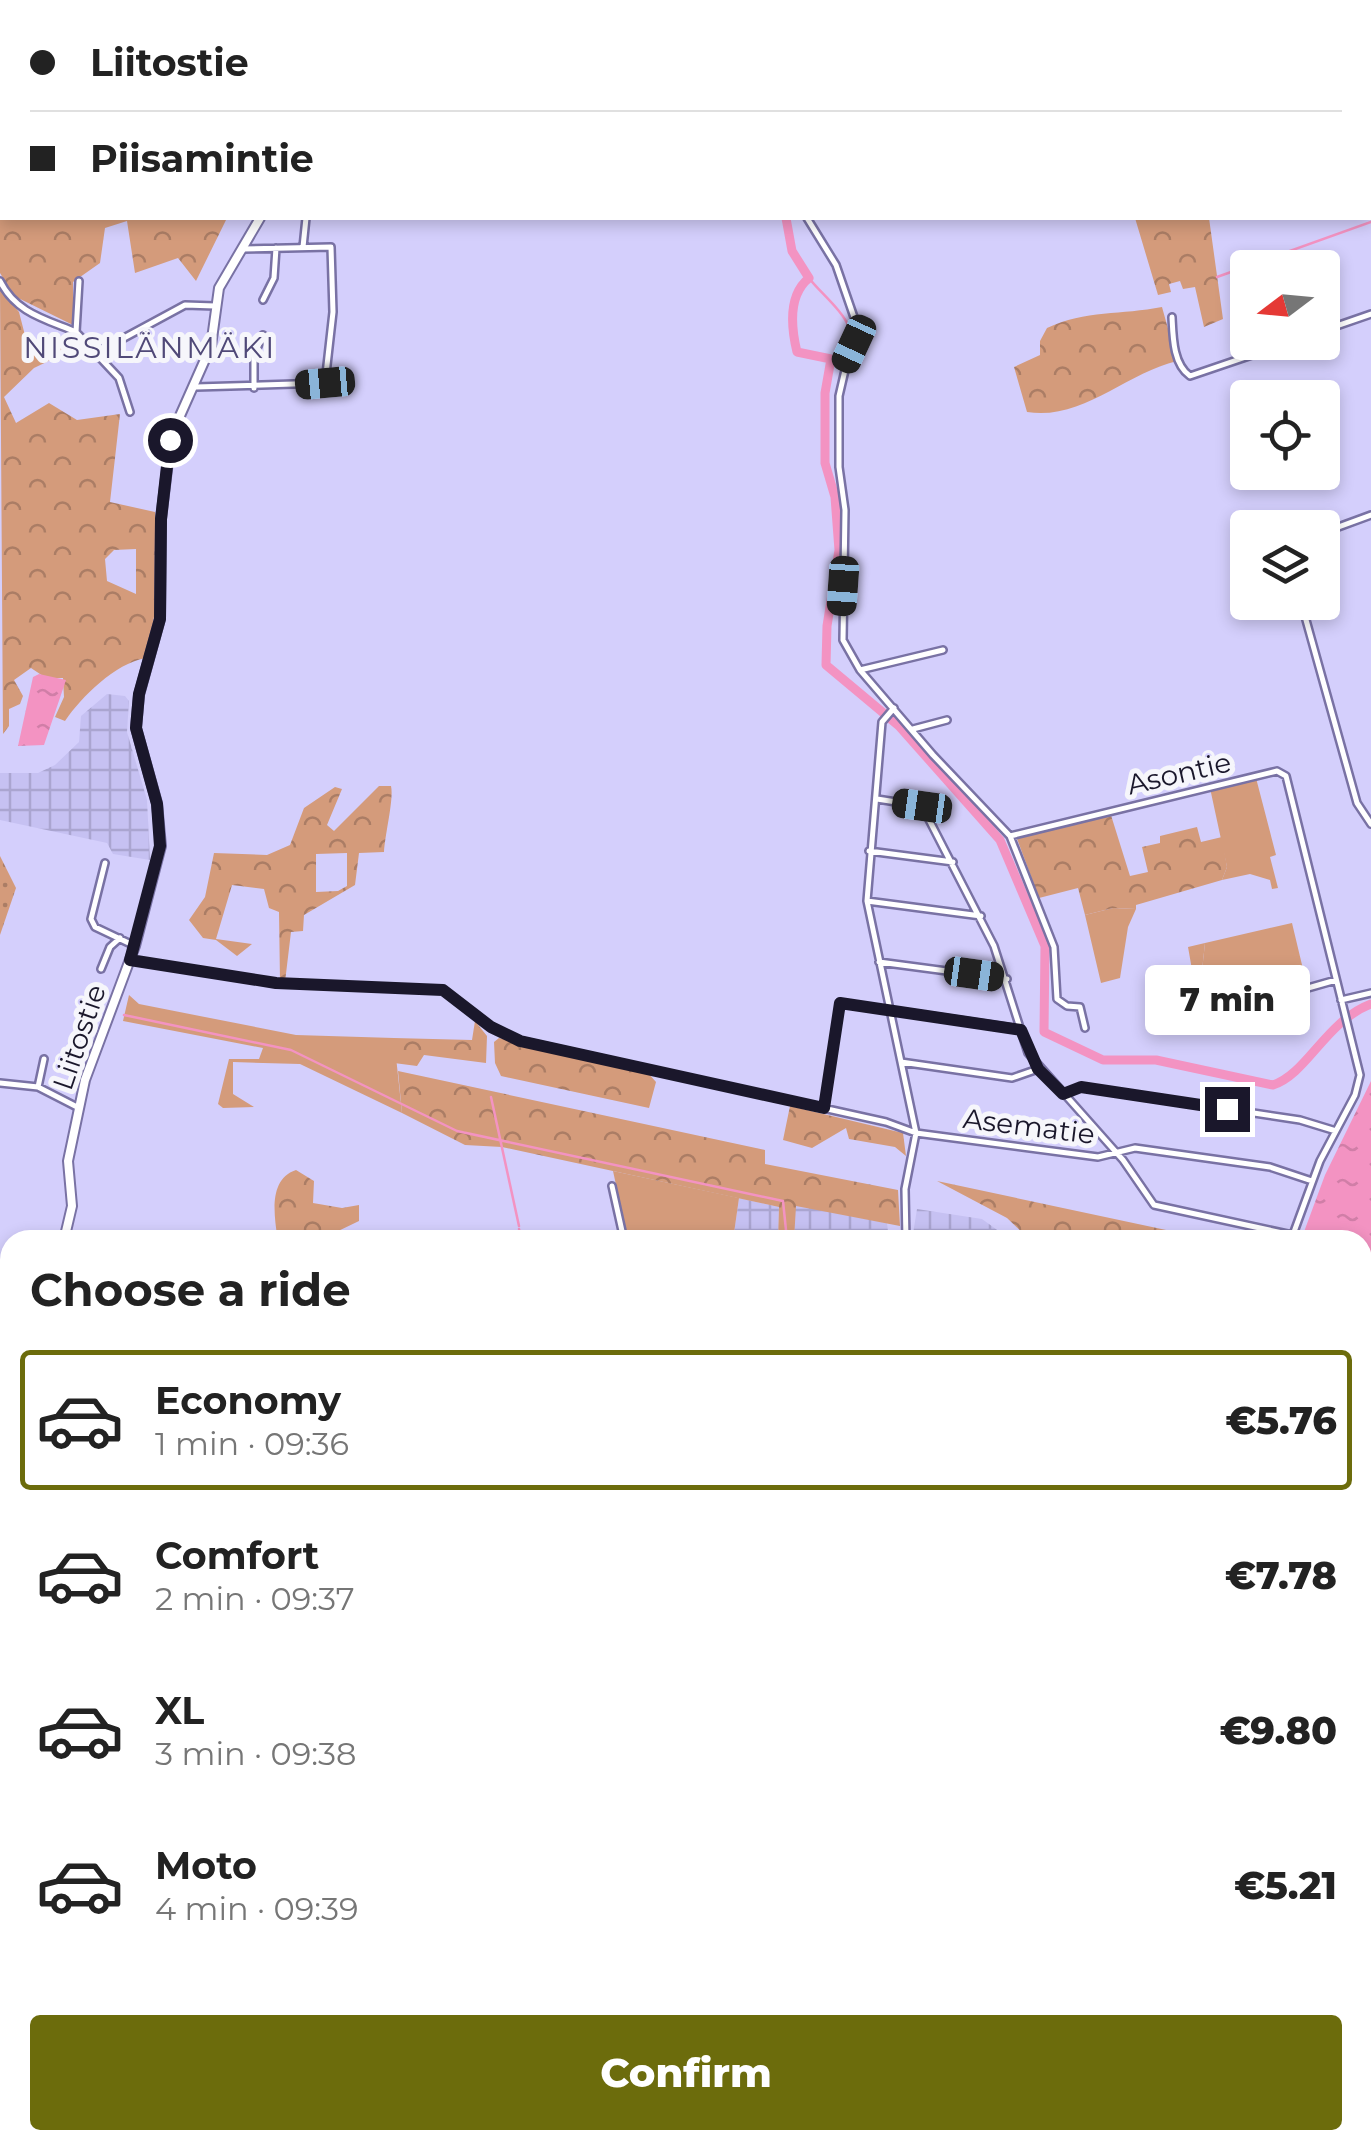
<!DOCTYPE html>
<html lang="en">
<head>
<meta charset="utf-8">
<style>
	:root { --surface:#fff; --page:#f2f2f2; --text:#222; --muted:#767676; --line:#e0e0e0; --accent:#6c6c0c }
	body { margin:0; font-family:Montserrat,sans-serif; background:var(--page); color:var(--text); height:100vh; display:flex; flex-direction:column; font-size:38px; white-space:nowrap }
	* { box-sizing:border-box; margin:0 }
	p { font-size:32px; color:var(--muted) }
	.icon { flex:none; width:55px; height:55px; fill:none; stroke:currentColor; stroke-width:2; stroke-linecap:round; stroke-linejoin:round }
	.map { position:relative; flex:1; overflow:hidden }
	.details { position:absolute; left:0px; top:1230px; width:1372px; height:920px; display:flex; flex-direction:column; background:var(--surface); border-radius:30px 30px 0 0; box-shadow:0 5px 15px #0003 }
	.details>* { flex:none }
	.banner { position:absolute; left:0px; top:0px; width:1372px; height:220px; box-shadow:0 5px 15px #0003; display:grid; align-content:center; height:220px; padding:0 30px; background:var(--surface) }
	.needle { width:65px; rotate:254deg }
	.tools { position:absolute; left:1230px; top:250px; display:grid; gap:20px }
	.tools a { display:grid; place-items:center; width:110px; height:110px; border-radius:10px; background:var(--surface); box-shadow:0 5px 15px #0003; font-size:50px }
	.end { position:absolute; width:45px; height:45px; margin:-22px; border:12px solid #1a172b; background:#fff; box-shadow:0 0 0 5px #fff }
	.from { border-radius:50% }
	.bubble { position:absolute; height:70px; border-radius:10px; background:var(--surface); box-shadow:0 5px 15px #0003; font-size:32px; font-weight:800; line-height:70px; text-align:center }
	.car { position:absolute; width:30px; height:60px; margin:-30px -15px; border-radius:12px; box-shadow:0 0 8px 2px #0007; background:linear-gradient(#222 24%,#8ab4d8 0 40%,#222 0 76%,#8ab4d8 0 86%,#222 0) }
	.banner b { display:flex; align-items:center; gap:35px; height:95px; font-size:38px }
	.banner b+b { border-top:2px solid var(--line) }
	.banner i { width:25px; height:25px; background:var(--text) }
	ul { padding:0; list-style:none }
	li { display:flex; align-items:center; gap:30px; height:140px; margin:0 20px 15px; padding:0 10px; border:5px solid transparent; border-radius:10px }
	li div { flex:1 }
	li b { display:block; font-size:38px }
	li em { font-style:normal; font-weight:800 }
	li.selected { border-color:var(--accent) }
	li>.icon { width:90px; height:90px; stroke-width:1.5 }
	h2 { padding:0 30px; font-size:45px; line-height:120px }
	.action { display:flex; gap:20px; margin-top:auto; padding:20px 30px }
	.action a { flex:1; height:115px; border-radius:10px; background:var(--accent); color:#fff; font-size:40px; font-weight:800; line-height:115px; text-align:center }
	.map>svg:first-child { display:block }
	.industrial { fill:url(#industrial-grid) }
	.grass { fill:#d49b7b }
	.forest { fill:url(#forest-crowns); fill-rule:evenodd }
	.park { fill:url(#park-dots) }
	.water { fill:url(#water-ripples) }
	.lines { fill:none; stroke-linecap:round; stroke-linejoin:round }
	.stream { stroke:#f393c2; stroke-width:2.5 }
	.river { stroke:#f393c2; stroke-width:9 }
	.street-casing { stroke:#7972a4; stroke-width:10 }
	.secondary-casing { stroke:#7972a4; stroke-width:12 }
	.street { stroke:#fff; stroke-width:5 }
	.secondary { stroke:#fff; stroke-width:8 }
	.route { stroke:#1a172b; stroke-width:12 }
	.labels { text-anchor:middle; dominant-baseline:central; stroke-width:10; stroke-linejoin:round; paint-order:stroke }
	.street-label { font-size:28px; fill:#1a172b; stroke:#f6f6fb }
	.neighbourhood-label { font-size:30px; letter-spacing:2.5px; fill:#504978; stroke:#f6f6fb }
</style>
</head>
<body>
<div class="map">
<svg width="1371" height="2150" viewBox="0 0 1371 2150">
	<defs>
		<pattern id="industrial-grid" width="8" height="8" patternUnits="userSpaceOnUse" patternTransform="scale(2.5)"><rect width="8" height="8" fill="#c6c1f2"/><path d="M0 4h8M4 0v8" fill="none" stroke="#aaa5d0"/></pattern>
		<pattern id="forest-crowns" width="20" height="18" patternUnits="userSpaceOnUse" patternTransform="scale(2.5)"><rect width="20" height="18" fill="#d49b7b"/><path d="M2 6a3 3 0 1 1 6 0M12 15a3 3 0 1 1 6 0" fill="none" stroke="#ab7d65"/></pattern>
		<pattern id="park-dots" width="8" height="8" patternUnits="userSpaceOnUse" patternTransform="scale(2.5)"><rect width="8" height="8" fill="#d49b7b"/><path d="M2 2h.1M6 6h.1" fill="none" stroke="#ab7d65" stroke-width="1.8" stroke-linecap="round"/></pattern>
		<pattern id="water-ripples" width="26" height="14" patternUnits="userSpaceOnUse" patternTransform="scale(2.5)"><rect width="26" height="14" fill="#f393c2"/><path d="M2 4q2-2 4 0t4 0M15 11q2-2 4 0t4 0" fill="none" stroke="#d07ea7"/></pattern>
	</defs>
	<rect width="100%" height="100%" fill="#d4cffc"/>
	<path class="industrial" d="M107,694l18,2 4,5 -2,31 20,68 3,60 -37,-6 -6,-11 -107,-23v-47h38l17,-8 24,-23 2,-26z
		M739,1198l40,9 -1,33h-45z
		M795,1205l92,18 2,17h-95z
		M917,1209l65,10 29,21h-99z"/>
	<path class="grass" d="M1256,778l20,77 -6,2 8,31 -6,1 -2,-9 -20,-6 -28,6 5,-13 -17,-79z
		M1113,908l23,1 -8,18 -8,51 -19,5 -16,-68z
		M1292,923l16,67 -15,3 -3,-10 -67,18 -23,-12 5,-46z
		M129,995l10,9 157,31 98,3 8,75 -102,-49 -67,-2v32l21,13 -31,1 -5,-4 11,-45h30l4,-11 -140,-27z
		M613,1171l126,27 -6,42h-105z
		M1363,2110h8v40h-41v-10h32z"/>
	<path class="forest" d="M0,0h286l-284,2v216h225l-31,63 -18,-23 -43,15 -8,-52 -22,7 -5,35 -27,19v43l-59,-29 -14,-23z
		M1135,218h74l14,101 -19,8 -9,-40 -12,2 -3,-8 -11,3 2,8 -13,3z
		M0,289l19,23 9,35 11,11 38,-18 5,5 -48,23 -30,29 12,26 33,-20 28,17 43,-6 -10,88 45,10c3,50 5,98 -10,146 -30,6 -63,38 -80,63l-10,-4 9,-20 -1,-19h-17l-15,-10 -17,12 9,16 -3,8 -11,5v17l-6,8zM136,549v45l-29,-13 -2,-22 9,-9z
		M1162,307l15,54c-51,12 -95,60 -150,51l-13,-45 26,-12v-14l7,-13c38,-18 75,-13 115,-21z
		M379,786h12c3,13 -6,48 -7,66l-25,1 -4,32 -51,30 -1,16 -12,1 -6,50h-5l-1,-70 -10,-4 -5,-19 -32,-4 -16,54 36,5 -15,12 -21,-16 -13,-2 -14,-18 16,-23 9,-44 53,2 23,-10 14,-37 31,-21 7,2 -15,36 7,6zM347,853v33l-9,5 -22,1v-38z
		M1110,812l20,64 18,-4 -6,-25 18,-4v-7l37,-9 4,15 21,-5 5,30 -5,13 -86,25v4l-23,-1 -28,7 -7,-27 -39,10 -23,-62z
		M1205,943l-5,46 22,12 69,-18 2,10 -93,22 -12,-68z
		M475,1021l12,15 -1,27 -62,-8 -7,11 -23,-3v-25l78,2z
		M499,1038l149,35 8,9 -7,26 -148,-32 -6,-13 -1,-21z
		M398,1071l367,79v14l133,26 2,36 -104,-20 -2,34h-16l1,-33 -277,-60 -37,-2 -63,-32z
		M790,1106l113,27 3,23 -11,-9 -46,-8 -3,-11 -34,20 -29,-8z
		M296,1170l18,11 -1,22 29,5 17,-3v16l-27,13h-35l-9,6h-15l4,-5c-3,-22 -8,-56 19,-65z
		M937,1181l276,59h-183l-23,-22z"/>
	<path class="park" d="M0,856l16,32 -16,47z"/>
	<path class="water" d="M39,674l27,6 -22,65 -26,1 15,-69z
		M1371,1081v589l-9,-14v-416h-61l24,-65z"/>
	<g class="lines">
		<path class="stream" d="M1217,277l154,-55
			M809,278c15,21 72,60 22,81
			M124,1015l167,35 166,81 326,70 4,39
			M491,1097l28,129
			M519,1229l3,11
			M0,1508l10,1
			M764,2140v10
			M562,2150l3,-10"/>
		<path class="river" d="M637,0l1,2
			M786,218l6,33 17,27c-21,17 -18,49 -12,74l34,7 -6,34v70l10,34 4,53 -12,76 -1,39 73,61 101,114 45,106 -1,86 59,28h53l117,25c34,-11 53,-64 98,-81"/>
		<g class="street-casing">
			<path id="street" d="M749,0l1,2
				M320,2v-2
				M807,218l29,47 20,58 -17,73v71l6,43 -2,130 17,30 73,85 77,81 267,-65 9,5 74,299 -5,20 -35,66 -29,79
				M303,247l3,-29
				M0,281c16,32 45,38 76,51
				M79,281l-3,51 43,46 11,34
				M263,300l11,-22 2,-30
				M1172,317c1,20 1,47 18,59l100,-34
				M1322,331l49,-17
				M98,352l87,-47 30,1
				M196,387l129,-4 8,-71 -2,-65 -88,2
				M254,388v-33l9,-20
				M1322,533l49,-18
				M1301,602l56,201 14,21
				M860,670l83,-20
				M894,708l-12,14 -15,179 49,232 -11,56 1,51
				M913,729l34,-9
				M877,799l45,7 72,140 34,107 95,107 31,45 138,30
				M1010,836l44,111 3,52 10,7 13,1 5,21
				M869,851l84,11
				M105,863l-14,56 4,8 40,19
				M867,901l114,15
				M130,960l146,23 167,7 48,37 30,14 365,81 30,11 182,24 37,-9 135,19 42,14
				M879,962l128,17
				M101,969l9,-22 10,-9
				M1341,1000l30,-7
				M1171,1027l165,-47
				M901,1062l111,16 26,-9
				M0,1083l38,4 41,21
				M38,1087l6,-28
				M1063,1094l18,-7 219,33 36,11
				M824,1108l16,-105 180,26
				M612,1186l12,54
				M0,1577l10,3
				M0,1738l10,-14
				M1362,1871l9,-1
				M0,1884l10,-11
				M0,1979l10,-8
				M0,2033l10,14
				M0,2100l10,3
				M39,2140l2,10
				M74,2140l9,10
				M323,2140l33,10
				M597,2140l22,10
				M685,2140l22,10
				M1057,2140l1,10
				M134,2150l4,-10
				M272,2150l3,-10
				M657,2150l3,-10
				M724,2150l10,-2v-8
				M813,2150v-10
				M863,2150v-10
				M912,2150v-10
				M1205,2150v-10
				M1258,2150l1,-10"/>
		</g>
		<g class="secondary-casing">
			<path id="secondary" d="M383,2v-2
				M64,1240l8,-34 -4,-45 17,-81 50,-134 26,-100 -4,-43 -21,-75 3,-33 21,-76 1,-100 10,-83 40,-90 8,-58 41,-70
				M0,1327l10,7
				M1362,1799l9,-4
				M1362,1896l9,90
				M0,1901l10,2
				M1121,2140l7,10
				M360,2150l3,-10
				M1162,2150v-10"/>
		</g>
		<use href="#street" class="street"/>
		<use href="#secondary" class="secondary"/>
	</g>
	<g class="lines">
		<path class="route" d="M170,440l-9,79 -1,100 -21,75 -3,34 21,76 3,42 -30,114 146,23 167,7 48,37 29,14 304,67 16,-105 181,27 17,39 25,25 18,-7 146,22"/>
	</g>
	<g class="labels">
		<g class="street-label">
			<text transform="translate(1179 773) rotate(-13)">Asontie</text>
			<text transform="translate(79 1037) rotate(-71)">Liitostie</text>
			<text transform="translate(1029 1126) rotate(7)">Asematie</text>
		</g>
		<g class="neighbourhood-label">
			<text x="150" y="347">NISSILÄNMÄKI</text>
		</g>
	</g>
</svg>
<div class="tools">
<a><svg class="needle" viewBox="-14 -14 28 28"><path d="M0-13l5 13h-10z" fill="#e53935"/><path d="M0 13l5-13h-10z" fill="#767676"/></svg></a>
<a><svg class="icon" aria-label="locate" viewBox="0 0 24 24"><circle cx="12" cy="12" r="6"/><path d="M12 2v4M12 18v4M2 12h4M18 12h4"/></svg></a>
<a><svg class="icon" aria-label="layers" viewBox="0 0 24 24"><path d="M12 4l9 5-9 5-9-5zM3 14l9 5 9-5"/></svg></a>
</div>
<i class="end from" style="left:170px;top:440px"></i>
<i class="end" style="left:1227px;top:1109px"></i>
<div class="bubble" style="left:1145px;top:965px;width:165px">7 min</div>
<i class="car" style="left:854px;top:344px;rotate:205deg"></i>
<i class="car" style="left:325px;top:383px;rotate:265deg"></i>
<i class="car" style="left:843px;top:586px;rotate:184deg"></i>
<i class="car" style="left:922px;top:806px;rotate:278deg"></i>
<i class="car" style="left:974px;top:974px;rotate:98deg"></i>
<div class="banner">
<b><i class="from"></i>Liitostie</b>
<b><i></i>Piisamintie</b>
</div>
<section class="details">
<h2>Choose a ride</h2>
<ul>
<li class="selected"><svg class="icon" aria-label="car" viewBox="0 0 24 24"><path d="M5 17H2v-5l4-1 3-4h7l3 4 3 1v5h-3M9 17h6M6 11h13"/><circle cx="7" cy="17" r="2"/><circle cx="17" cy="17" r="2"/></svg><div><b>Economy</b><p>1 min · 09:36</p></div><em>€5.76</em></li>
<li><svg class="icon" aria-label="car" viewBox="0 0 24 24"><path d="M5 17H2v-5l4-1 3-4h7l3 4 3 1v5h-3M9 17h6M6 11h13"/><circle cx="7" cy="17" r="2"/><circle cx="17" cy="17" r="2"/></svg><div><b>Comfort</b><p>2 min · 09:37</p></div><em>€7.78</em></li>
<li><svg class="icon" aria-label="car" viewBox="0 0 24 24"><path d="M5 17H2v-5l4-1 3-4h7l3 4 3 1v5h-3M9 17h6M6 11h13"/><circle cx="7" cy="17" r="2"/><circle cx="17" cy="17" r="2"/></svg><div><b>XL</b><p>3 min · 09:38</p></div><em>€9.80</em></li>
<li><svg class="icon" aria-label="car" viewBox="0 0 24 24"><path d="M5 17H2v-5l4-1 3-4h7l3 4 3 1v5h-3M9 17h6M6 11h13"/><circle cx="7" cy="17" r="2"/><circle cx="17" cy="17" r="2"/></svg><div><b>Moto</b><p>4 min · 09:39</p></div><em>€5.21</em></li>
</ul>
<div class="action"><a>Confirm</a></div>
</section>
</div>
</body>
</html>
